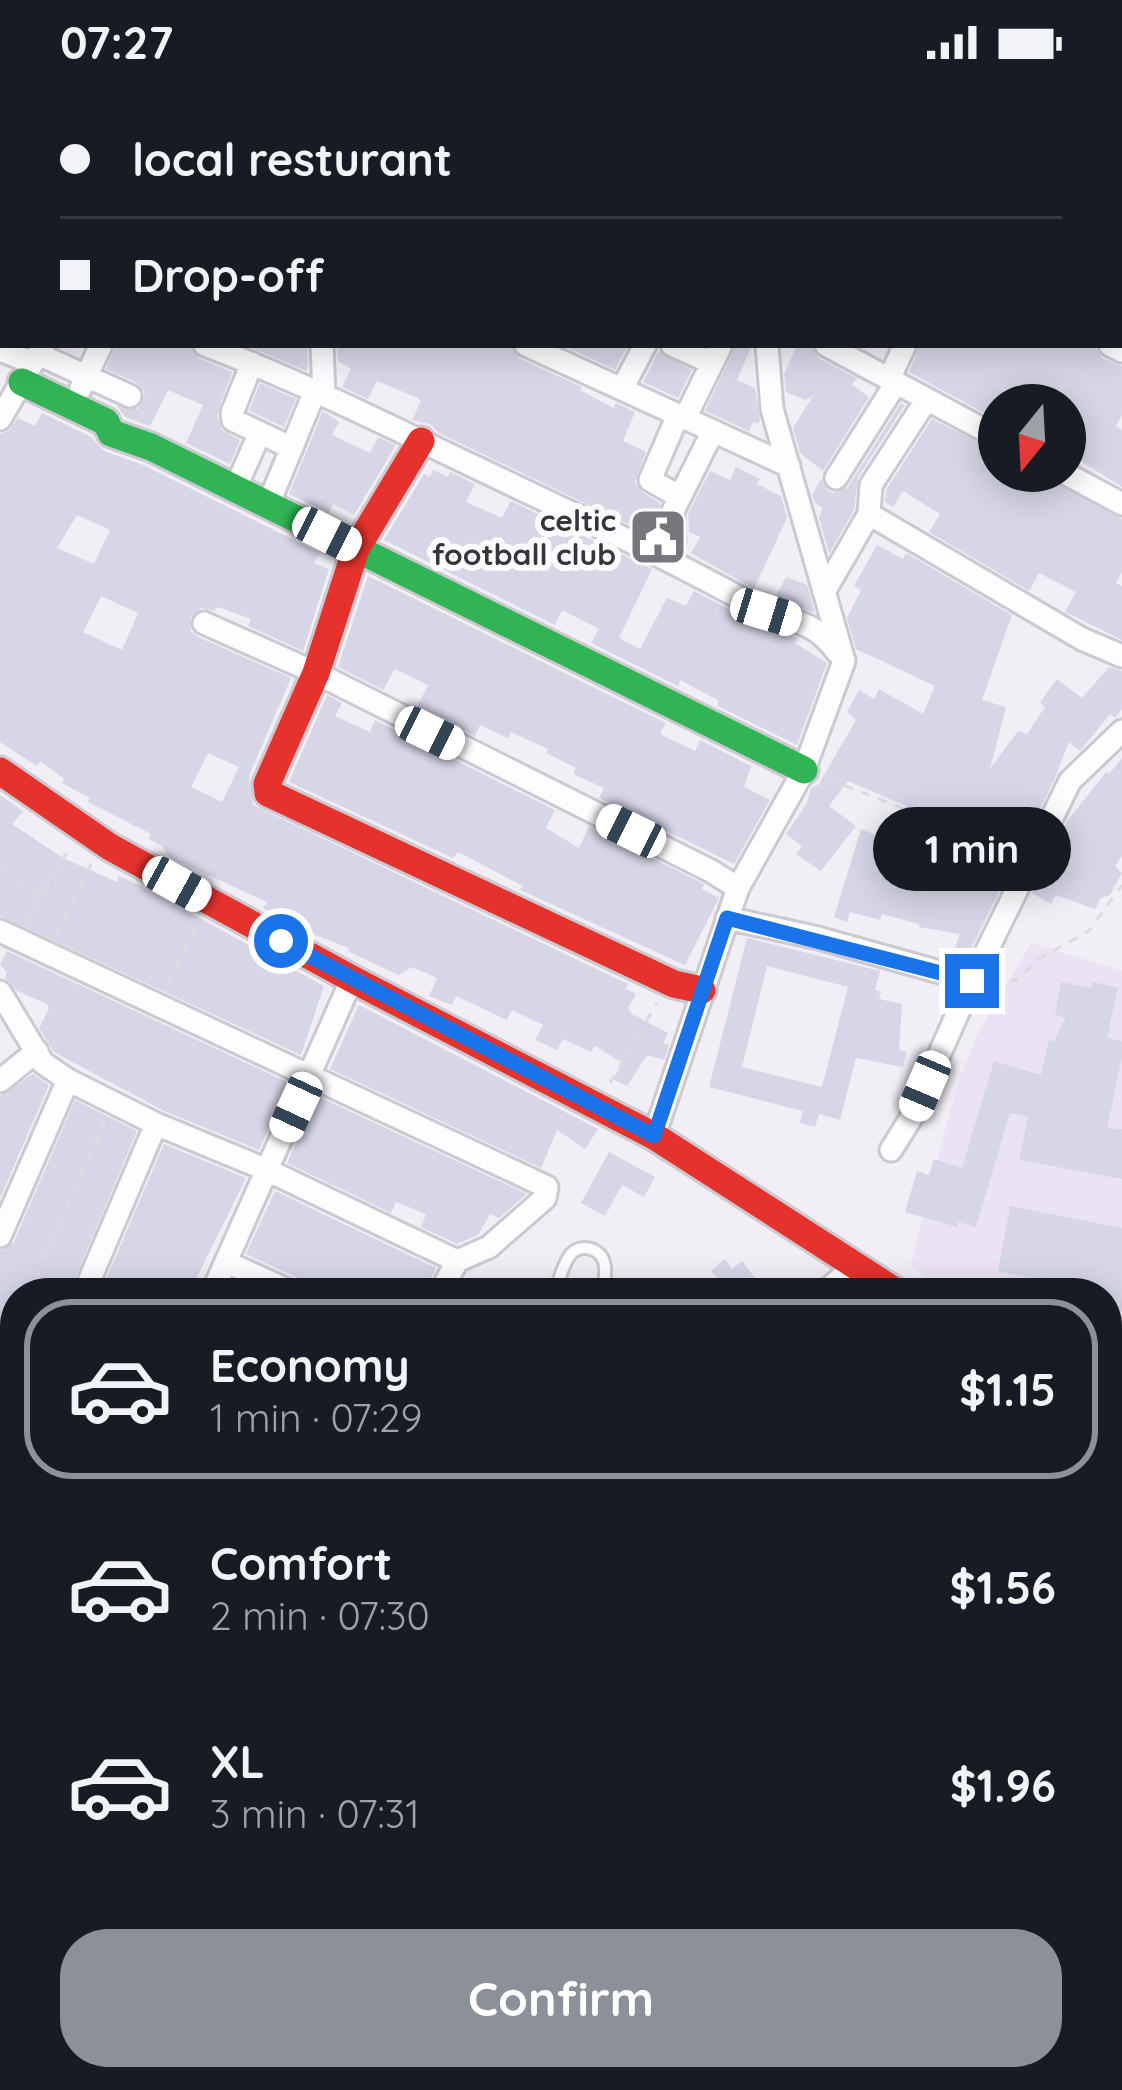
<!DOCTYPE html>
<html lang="en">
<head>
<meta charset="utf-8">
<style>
	:root { --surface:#171b24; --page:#242831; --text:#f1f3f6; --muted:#9ea1a6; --line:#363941; --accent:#8c9099 }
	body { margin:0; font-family:Quicksand,sans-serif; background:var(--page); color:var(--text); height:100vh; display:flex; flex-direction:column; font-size:45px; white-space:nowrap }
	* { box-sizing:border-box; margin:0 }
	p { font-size:39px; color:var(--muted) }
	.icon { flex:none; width:66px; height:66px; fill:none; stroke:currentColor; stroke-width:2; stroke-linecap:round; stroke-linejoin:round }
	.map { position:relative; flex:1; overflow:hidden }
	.panel { position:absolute; left:0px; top:1194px; width:1122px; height:813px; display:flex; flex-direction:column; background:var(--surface); border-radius:48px 48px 0 0; box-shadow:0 6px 30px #0003 }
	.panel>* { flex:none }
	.top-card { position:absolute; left:0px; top:0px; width:1122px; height:264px; box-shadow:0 6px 30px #0003; display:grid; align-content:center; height:264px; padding:0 60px; background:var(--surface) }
	.needle { width:78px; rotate:198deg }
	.buttons { position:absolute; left:978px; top:300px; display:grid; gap:24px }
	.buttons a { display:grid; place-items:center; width:108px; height:108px; border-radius:50%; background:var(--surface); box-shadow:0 6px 30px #0003; font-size:60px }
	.end { position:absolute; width:54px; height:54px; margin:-27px; border:15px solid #1a73e8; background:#fff; box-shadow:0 0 0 6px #fff }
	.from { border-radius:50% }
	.bubble { position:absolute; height:84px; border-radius:42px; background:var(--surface); box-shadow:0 6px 30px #0003; font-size:39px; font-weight:700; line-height:84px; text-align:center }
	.car { position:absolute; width:36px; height:72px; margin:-36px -18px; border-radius:15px; box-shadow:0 0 9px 3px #0007; background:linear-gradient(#fff 24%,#345 0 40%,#fff 0 76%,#345 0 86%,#fff 0) }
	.top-card b { display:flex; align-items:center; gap:42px; height:114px; font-size:45px }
	.top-card b+b { border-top:3px solid var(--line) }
	.top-card i { width:30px; height:30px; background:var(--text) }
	ul { padding:21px 0 0; list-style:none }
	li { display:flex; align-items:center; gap:36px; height:180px; margin:0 24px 18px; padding:0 36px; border:6px solid transparent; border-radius:48px }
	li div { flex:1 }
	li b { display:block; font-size:45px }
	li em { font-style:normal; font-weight:700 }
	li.current { border-color:var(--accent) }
	li>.icon { width:108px; height:108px; stroke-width:1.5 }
	.cta { display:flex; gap:24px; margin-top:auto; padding:24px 60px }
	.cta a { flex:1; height:138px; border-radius:48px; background:var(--accent); color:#fff; font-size:48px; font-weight:700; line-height:138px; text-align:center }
	.status { display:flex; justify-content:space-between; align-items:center; height:84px; padding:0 60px; background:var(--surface); direction:ltr }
	.status svg { height:33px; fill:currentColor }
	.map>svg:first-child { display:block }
	.built { fill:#e9e3f3 }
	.green { fill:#e9cfdf }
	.building { fill:#d7d6e7; fill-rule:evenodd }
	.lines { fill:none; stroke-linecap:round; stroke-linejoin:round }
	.lane-casing { stroke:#cccad0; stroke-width:16 }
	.street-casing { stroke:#cccad0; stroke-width:27 }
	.fast-casing { stroke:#cccad0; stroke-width:33 }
	.slow-casing { stroke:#cccad0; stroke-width:33 }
	.jam-casing { stroke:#cccad0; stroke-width:33 }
	.path { stroke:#dcdbdd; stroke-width:3; stroke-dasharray:9 9; stroke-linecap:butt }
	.lane { stroke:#fdfcfe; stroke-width:10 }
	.street { stroke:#fdfcfe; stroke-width:21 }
	.fast { stroke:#30b455; stroke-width:27 }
	.slow { stroke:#ff9f0a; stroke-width:27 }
	.jam { stroke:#e5322d; stroke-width:27 }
	.route { stroke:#1a73e8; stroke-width:15 }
	.labels { text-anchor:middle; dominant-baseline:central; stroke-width:12; stroke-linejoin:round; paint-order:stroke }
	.poi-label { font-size:30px; font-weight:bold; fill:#37353b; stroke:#fcfbfd; text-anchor:end }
</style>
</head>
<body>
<div class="status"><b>07:27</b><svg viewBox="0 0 49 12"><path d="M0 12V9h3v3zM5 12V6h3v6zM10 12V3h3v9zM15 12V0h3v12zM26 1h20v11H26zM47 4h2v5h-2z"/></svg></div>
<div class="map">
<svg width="1122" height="2006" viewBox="0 0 1122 2006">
	<rect width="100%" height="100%" fill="#f1eef6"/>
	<path class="built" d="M1031,859l91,28v351l-15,30v-59h-154l-43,-27 46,-178 20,-51z"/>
	<path class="green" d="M1107,1865l15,12v129h-146l-24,-14h155z"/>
	<path class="building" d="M116,261h74l8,13 34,14 -15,42 5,16 18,10 -10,24 -44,-21 17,-38 -35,-15 -18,36 -25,-9 -8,-11 21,3 7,-16 -8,-10 -31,-14z
		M246,261h61l1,21 -2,5z
		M337,261h174l9,14 62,28 -2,3 33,18 3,-5 19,9 -12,29 23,11 -11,30 7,10 18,11 -1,36 -220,-106 -9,-9 -18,-4 9,-19 -3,-3 -41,-17 -9,18 -26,-12 9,-18 -13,-8z
		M562,261h66l-13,25z
		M736,261h16l-15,35 18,8 5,32 -2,4 -5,-2 -4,9 -44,-20z
		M797,261h14l7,13 39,20 -5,7 17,12 -46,74 -23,-18 -7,-25 20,-32 -8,4 -19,-8 -2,-18z
		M920,261l175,2 7,11 20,8v49l-6,11 6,4v57l-57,-36v-46h-66v16l-90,-49z
		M659,267l33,19 -14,28 -35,-16z
		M260,299l36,16 -12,28 -35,-16z
		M901,319l4,2 -47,72 -4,33 -25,44 -10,-37 4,-9 -8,-5 -3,-8 9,-16 6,11 7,3 14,-6z
		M323,327l16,11 -7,13 38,18 8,-16 18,8 -42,70 -21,-11 -4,9 -40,-19z
		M42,329l49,24 13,14 39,14 177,88 -6,10 15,6 -26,82 -55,-25 3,-7 -33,-12 -4,4 -13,-3 -11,10 1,13 7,6 93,41 -42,98 4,29 375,179 -2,5 10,5 -8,14 4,6 36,19 -5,10 6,2 -5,15 -17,-5 -20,31 -14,-7 10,-16 -28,-17 -4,6 -28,-13 -6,11 -22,-10 8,-15 -31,-15 -5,10 -51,-24 -4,9 -23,-9 8,-18 -25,-11 -14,8 -50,-24 1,-3 -42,-16 -44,-24 4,-6 -98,-45 -7,-11 -13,-7 2,-5 -63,-32 2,-4 -28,-15 2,-4 -24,-18 -3,5 -37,-24v-308l8,-3 10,-13 17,8zM77,431l33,15 -16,34 -37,-16zM101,512l37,17 -16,37 -39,-18zM208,669l31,14 -17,35 -31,-15z
		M932,335l67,34v18h35l88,48v53l-6,11 6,3v54l-57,-28 11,-20 -37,-19 -10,18 -100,-59 11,-18 -37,-23 -10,16 -8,-5 1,-12z
		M736,383l24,12 -3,5 24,12 6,22 -33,71 -63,-36 9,-16 -11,-5 -1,-18 22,-43 20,9z
		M433,386l15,7 2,-5 25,12 -9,18 36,16 9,-17 141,68 -33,69 21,11 27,-51 19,8 8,-15 66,34 38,13 -3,5 32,20 -30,82 -79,-39v-6l-38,-20 -2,6 -87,-43 8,-14 -37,-19 -7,15 -171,-85 40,-66 6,3z
		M877,461l26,14 3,-6 106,62 -30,85 24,7 -16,62 28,-38 9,3 18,-27 -5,-5 17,-23 25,19 27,-31 13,4v38l-7,9 -5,-4 -30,37 -11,-9 -14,36 -91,185 -4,-1 6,-14h-11l5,-14 -41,-7v-3l-37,-10 -2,6 -30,-8 -3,10 -13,-5 27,-88 31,13 14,-36 -58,-25 -19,25 27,20 -35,45 -25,-17 6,-8 -16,-12 21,-31 4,-15 8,-4 37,-64 -9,-8 12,-22 15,9 5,-10 44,25 12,-28 -79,-37 -9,-31 14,-28 -7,-4z
		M368,492l298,147 -6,11 35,17 5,-11 51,26 -7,21 26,13 -36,64 -135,-66 5,-10 -31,-14 3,-6 -30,-15 2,-4 -37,-17 -3,6 -28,-13 -5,11 -58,-29 11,-22 -33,-16 -12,21 -45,-23z
		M786,493l21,8 8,28 -40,-15z
		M327,611l15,8 -7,13 35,16 5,-12 180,90 -9,18 33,20 10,-22 115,58 -2,5 17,9 -34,67 -165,-75 3,-4 -65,-34 -5,6 -164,-76z
		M1122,674v98l-7,10 7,7 -12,22 -9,3 -6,11 -39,-14 -5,9 -19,-11 36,-73 38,-48 3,2z
		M0,711l23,16 -11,13 51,34 54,24 2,-6 20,9 185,101 -23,69 -301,-139z
		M747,854l133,33 -5,19 6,2 -2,7 23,5 -3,46 8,2 -4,15 -47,-9 -16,62 -21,-6 -4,13 -15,-4 3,-12 -94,-24zM767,882l81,21 -26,100 -80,-20z
		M7,867l282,132 -30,67 -97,-40 -108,-58 -15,-24 10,-19 -2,-5 -30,-13 -12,-13 2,-6 -7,-7z
		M1061,898l30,6 2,-6 25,6 -11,50 15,3v16l-15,71 15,1v50l-103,-19 9,-43 -18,-4 -34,114 -18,-5 -1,5 -52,-15 12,-41 12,4 5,-16 28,9 32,-107 47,14 8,-35 5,2 11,-24 -10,-4z
		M359,921l239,124 -13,20 -28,-19 -16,38 -211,-99z
		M33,990l16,11 -49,113v-102z
		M317,1012l210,98 -28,24 -9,-4 -12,21 -21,9 -36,-17 5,-13 -30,-12 -5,11 -104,-50z
		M75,1016l62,31 -68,162h-54v28l-6,13 6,3v24l-15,-6v-104l14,-9z
		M164,1060l82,34 -51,103v12h-95z
		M609,1068l46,25 -11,20 -22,-12 -17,31 -24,-13z
		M275,1107l161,77 -12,25h-115l-9,-14 -54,-25z
		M1010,1122l112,22v79l-2,8 -8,4 -5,9v-35h-62l3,-12 -50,-10z
		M725,1175l7,10 10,-8 24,32h-35l-20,-22z
		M15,1387v134l-15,-12v-26l7,-9 -7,-4v-72z
		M15,1573v123l-15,8v-115z
		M1107,1595l15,7v49l-15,34z
		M15,1730v91l-15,8v-91z
		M15,1855v100l-15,13v-105z
		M18,1992h78l-16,14h-68l-5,-6z
		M485,1992h60l-15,14h-78z"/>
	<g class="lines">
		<g class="lane-casing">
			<path id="lane" d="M554,1209c5,-11 9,-30 17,-39 10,-11 29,-6 33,8 3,9 0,22 -1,31
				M1107,1482l15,4"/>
		</g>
		<g class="street-casing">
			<path id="street" d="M114,0l8,3
				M291,0l6,3
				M583,0l6,3
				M717,0v3
				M1047,0l5,3
				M29,3l2,-3
				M173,3l1,-3
				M509,3l1,-3
				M919,3h7
				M953,3l1,-3
				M1119,57l3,-8
				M0,72l3,-6
				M1119,107l3,1
				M0,173l3,1
				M0,240l3,-7
				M205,261c92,35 180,79 268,121 94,45 189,89 280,139 37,20 57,10 85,48
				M322,261l2,50
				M526,261l263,121
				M672,261l40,18
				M826,261l173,93
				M1110,261l12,6
				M0,266l33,13
				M38,270l92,42
				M252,279l-20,50 1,7 59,28
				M889,295l16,-34
				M81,304l20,-43
				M622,305l23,-44
				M678,331l-28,65 30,17
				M685,334l36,-73
				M0,335l43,-74
				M1061,387l61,33
				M836,394l60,-95
				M235,405l24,-54
				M268,421l47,-114
				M869,430l213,125 40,17
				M668,476l6,-18 -1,-31 40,-80
				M824,508l45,-78 2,-29 56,-86
				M204,539l112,50 395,198 27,17
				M727,834l91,20 154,43
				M0,847l547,256 -2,11 -56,49 -32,14 -17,32
				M0,908l43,71 25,17
				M0,997l37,-30
				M654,1052l84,-248 66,-118 40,-109 -72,-252 -5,-64
				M891,1066l20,-32 61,-137 98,-200 52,-50
				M0,1152l68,-156 88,44
				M226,1178l68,31
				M84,1209l72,-169 111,46 190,91
				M212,1209l140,-314
				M824,1209l33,-29
				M1122,1246l-14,55 14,10
				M0,1286l15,8
				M0,1383l15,-27
				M0,1567l15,-15
				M0,1723l15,-12
				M1107,1832l15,12
				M0,1848l15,-12
				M0,1987l15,-12
				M851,1992l3,14
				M933,1992l18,14
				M200,2006l15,-14
				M550,2006l42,-14"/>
		</g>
		<g class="fast-casing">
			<path id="fast" d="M22,298l84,40 5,11 40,14 653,323"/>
		</g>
		<g class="slow-casing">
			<path id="slow" d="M1107,1344l15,6"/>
		</g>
		<g class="jam-casing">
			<path id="jam" d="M421,357l-65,108 -40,124 -49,111 1,9 406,191 28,6
				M0,687l110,76 242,132 302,157 244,157"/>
		</g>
		<path class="path" d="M828,695l187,73
			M0,784l40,27
			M26,839l43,-74
			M55,852l36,-72
			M992,898l24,-2 24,-22 49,-27 33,-46
			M167,902l30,-62
			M610,999l47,-80
			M29,1209l76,-172
			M0,1245l11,4 4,-8
			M403,2006l14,-4v-10"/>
		<use href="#lane" class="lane"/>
		<use href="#street" class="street"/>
		<use href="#fast" class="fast"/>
		<use href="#slow" class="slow"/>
		<use href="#jam" class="jam"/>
	</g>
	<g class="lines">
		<path class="route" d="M281,857l373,195 73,-218 245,63"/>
	</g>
	<defs>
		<g id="civic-square" transform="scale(3)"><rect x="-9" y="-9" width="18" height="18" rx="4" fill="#78767c" stroke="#fcfbfd"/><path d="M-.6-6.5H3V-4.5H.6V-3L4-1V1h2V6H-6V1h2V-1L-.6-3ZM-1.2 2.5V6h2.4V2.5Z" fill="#fff"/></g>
	</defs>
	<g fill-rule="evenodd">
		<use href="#civic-square" x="658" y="453"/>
	</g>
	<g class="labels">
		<g class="poi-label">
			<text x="616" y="436">celtic<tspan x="616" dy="34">football club</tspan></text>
		</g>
	</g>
</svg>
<div class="buttons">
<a><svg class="needle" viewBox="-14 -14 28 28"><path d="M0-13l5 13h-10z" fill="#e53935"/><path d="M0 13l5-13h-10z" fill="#9ea1a6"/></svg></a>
</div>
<i class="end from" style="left:281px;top:857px"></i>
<i class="end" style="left:972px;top:897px"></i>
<div class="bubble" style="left:873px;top:723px;width:198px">1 min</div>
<i class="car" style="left:327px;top:450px;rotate:117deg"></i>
<i class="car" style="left:766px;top:528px;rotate:107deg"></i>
<i class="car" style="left:430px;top:649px;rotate:116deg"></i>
<i class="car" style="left:631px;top:747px;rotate:296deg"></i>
<i class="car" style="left:177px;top:800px;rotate:119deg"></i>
<i class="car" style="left:925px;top:1002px;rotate:203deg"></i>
<i class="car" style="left:296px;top:1023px;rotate:205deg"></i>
<div class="top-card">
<b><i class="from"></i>local resturant</b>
<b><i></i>Drop-off</b>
</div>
<section class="panel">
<ul>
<li class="current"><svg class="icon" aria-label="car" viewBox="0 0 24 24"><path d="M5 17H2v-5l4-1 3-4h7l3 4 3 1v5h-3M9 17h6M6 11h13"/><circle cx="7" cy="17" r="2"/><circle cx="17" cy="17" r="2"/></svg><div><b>Economy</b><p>1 min · 07:29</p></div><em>$1.15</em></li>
<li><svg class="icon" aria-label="car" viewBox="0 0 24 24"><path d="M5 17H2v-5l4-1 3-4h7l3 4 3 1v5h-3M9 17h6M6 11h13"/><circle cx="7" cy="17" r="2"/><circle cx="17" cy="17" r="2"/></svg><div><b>Comfort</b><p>2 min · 07:30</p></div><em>$1.56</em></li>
<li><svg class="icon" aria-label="car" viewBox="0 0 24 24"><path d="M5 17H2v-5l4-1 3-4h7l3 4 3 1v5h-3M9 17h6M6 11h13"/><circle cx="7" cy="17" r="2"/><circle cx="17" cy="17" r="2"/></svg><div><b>XL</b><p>3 min · 07:31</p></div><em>$1.96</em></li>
</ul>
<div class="cta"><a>Confirm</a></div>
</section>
</div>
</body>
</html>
